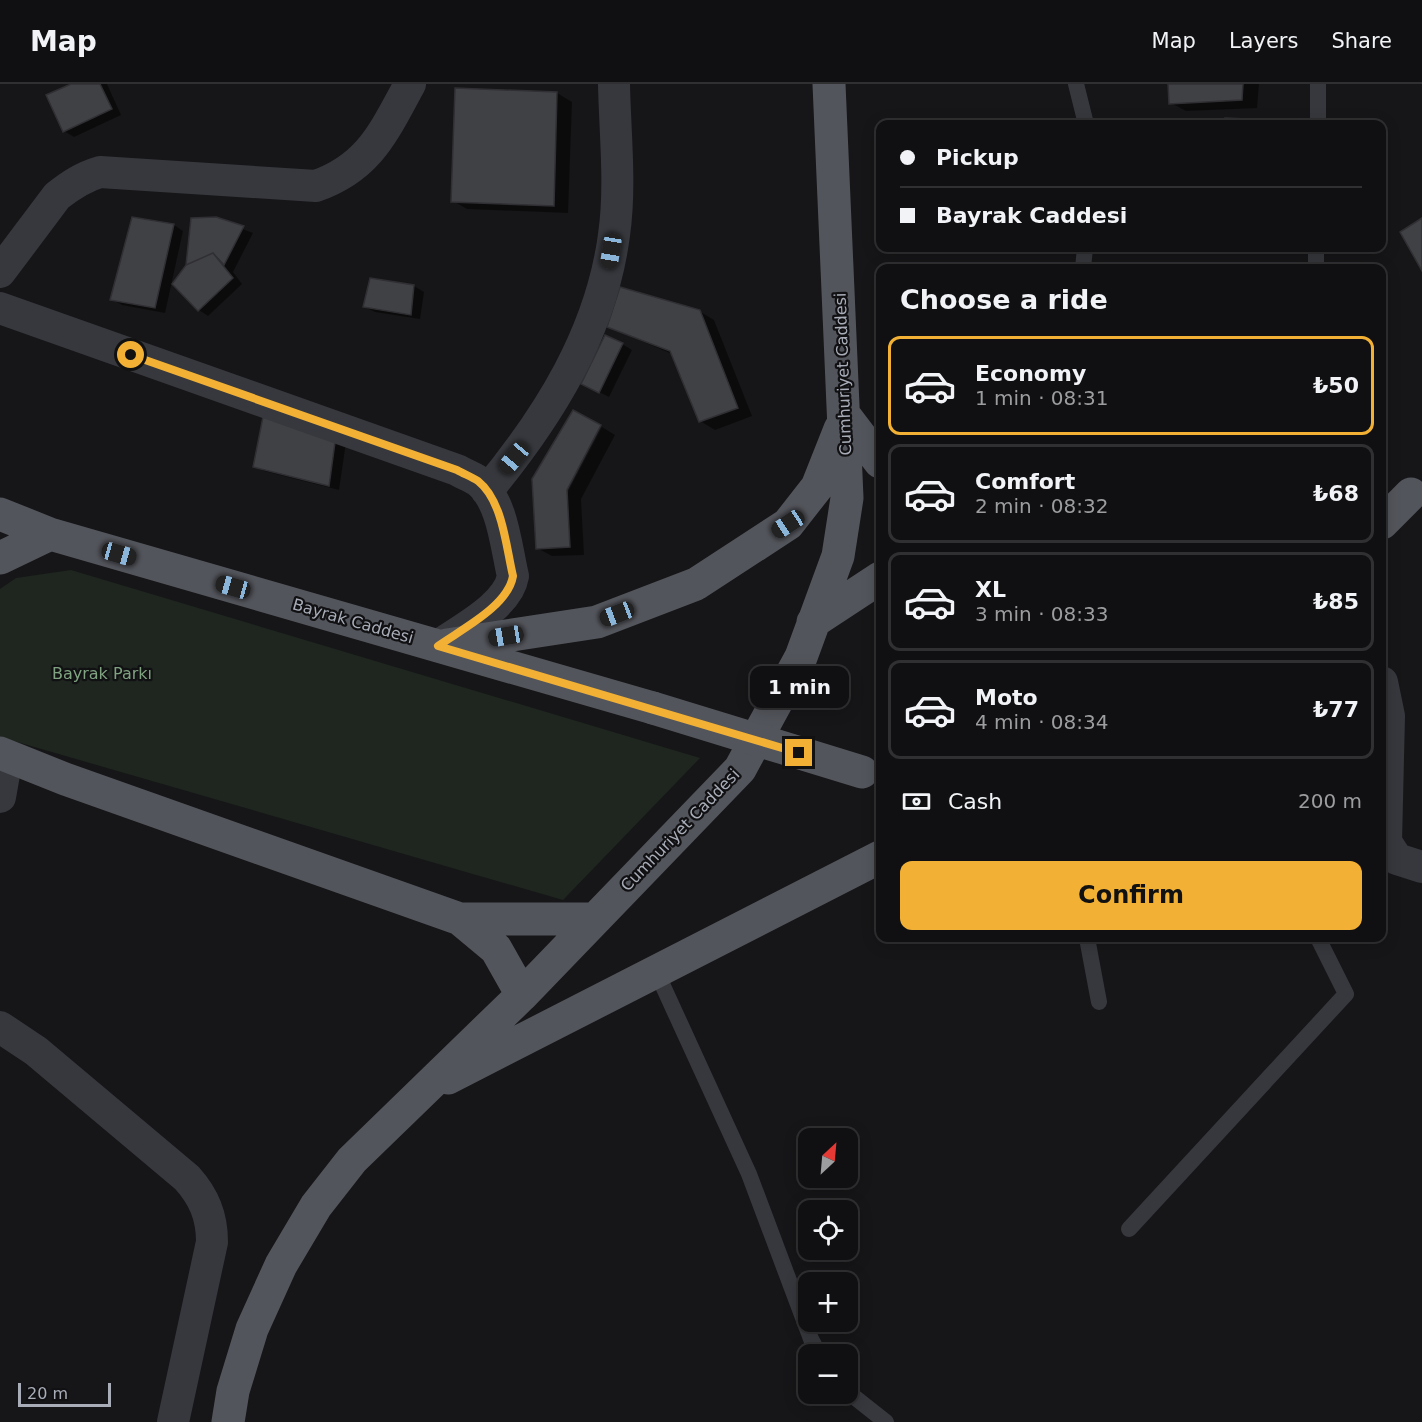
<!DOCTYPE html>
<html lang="en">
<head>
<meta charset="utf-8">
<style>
	:root { --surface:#101012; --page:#1e1e20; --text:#f1f3f6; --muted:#9c9d9f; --line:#303032; --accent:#f2b134 }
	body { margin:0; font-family:"DejaVu Sans",sans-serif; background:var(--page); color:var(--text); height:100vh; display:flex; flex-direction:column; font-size:22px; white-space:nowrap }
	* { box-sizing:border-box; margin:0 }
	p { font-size:20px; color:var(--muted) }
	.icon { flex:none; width:33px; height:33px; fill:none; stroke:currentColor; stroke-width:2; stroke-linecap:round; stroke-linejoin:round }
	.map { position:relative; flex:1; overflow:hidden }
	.details { position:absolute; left:876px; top:180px; width:510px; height:678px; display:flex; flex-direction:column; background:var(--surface); border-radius:12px; box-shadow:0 3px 15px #0003,0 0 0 2px var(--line) }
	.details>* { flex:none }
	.top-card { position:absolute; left:876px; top:36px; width:510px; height:132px; border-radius:12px; box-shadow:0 3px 15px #0003,0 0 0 2px var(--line); display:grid; align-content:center; height:132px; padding:0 24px; background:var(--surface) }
	.needle { width:39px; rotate:26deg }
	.buttons { position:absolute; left:798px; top:1044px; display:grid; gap:12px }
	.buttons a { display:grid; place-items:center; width:60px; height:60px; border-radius:12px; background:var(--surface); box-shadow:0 3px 15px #0003,0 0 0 2px var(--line); font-size:30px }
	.scale { position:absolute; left:18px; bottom:15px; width:93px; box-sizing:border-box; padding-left:6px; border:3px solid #a8adb8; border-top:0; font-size:16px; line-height:21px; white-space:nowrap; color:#a8adb8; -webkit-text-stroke:4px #111113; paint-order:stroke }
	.end { position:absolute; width:27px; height:27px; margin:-14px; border:8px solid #f2b134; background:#111; box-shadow:0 0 0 3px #111 }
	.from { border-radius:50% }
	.bubble { position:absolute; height:42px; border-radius:12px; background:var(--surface); box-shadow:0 3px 15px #0003,0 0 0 2px var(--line); font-size:20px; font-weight:700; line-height:42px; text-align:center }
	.car { position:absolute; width:18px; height:36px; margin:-18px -9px; border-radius:8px; box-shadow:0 0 4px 2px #0007; background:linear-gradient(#222 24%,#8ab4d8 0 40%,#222 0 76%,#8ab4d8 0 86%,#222 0) }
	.top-card b { display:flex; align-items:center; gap:21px; height:57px; font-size:22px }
	.top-card b+b { border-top:2px solid var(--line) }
	.top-card i { width:15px; height:15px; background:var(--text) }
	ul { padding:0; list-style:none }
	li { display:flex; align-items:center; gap:18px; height:99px; margin:0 12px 9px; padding:0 12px; border:3px solid var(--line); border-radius:12px }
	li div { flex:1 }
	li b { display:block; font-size:22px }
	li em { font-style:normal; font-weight:700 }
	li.on { border-color:var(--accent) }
	li>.icon { width:54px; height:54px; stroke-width:1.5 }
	h2 { padding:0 24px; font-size:27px; line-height:72px }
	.pay { display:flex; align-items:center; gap:15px; height:66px; padding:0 24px; font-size:22px }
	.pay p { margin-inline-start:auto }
	.primary-button { display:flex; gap:12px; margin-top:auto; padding:12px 24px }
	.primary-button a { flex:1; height:69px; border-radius:12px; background:var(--accent); color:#111; font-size:24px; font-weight:700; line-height:69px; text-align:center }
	header { display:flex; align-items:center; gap:36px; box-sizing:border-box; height:84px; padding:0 30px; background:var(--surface); border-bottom:2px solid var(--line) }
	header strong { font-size:28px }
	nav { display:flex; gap:33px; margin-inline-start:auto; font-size:21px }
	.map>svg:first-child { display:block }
	.green { fill:#1e261f }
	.shadow { fill:#0007 }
	.building { fill:#404145; stroke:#303034; stroke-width:1.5 }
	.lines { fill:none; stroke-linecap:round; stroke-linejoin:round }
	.lane { stroke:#37383d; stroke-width:16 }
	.street { stroke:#37383d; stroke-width:32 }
	.primary { stroke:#53555c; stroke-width:33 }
	.primary-bridge { stroke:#53555c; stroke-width:33 }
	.route { stroke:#f2b134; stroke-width:8 }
	.labels { text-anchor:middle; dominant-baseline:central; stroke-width:4.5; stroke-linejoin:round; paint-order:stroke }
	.street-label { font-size:16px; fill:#a8adb8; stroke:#111113 }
	.park-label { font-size:16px; fill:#7fa381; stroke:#111113 }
</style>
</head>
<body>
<header>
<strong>Map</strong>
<nav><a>Map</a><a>Layers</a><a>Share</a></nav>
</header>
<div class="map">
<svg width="1422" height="1338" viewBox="0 0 1422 1338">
	<rect width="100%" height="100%" fill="#161618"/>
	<path class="green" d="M71,486l629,188 -137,142 -563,-163v-148l16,-11z"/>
	<path class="shadow" d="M75,0h32l14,31 -47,22 -10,-6z
		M1170,0h89l-2,24 -71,3 -15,-8z
		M557,9l15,9 -4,111 -101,-4 -14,-8z
		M1226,36l45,1 5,3h-50z
		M216,135l37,14 -20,39 9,12 -34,32 -9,-6z
		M174,141l9,6 -18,82 -43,-8 -10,-6z
		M1256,164h24v3z
		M414,202l10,6 -4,27 -45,-7 -10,-5z
		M699,227l15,9 38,96 -37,14 -15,-9 -28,-67 -63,-27z
		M622,260l10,6 -23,47 -16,-8z
		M602,343l13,8 -34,64 3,56 -32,1 -15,-8 25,-52 3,1z
		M336,352l10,6 -7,48 -75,-19 -10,-5z"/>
	<path class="building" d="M71,0h29l12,25 -49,23 -17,-37z
		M1168,0h75l-1,16 -73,4z
		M455,4l102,4 -3,114 -103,-4z
		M1225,34l46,2v4h-46z
		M931,38l35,2h-45z
		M132,133l42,7 -19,84 -45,-8z
		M216,133l28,9 -20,39 -11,-12 -27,12 5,-47z
		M1422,134v53l-22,-39z
		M213,169l20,25 -35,33 -26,-27 14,-19z
		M370,194l44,7 -3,30 -48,-8z
		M620,203l80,23 38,98 -39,14 -29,-71 -63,-24z
		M605,251l18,8 -24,50 -18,-9z
		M573,326l28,15 -34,65 3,57 -34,2 -4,-70z
		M263,333l73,18 -7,51 -76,-19z"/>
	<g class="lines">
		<path class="lane" d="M1076,0l10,40
			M1318,40v-40
			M1083,184l2,-20
			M1316,184v-20
			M1087,854l12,64
			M657,889l92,201 62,165 8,15
			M1129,1145l217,-235 -28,-56
			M848,1308l38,30"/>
		<path class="street" d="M0,188l57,-76c14,-11 26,-19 43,-24l216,14c54,-19 68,-55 94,-102
			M0,224l457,162c7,4 15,7 21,11 25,20 28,66 35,95 -5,30 -51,53 -75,70
			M487,407c62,-75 114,-158 127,-256 7,-49 1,-101 0,-151
			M1382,598l7,34 -3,126 11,17 25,8
			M0,713l7,-40
			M0,943l36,24 151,127c17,19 25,38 25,64l-39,180"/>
		<path class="primary" d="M845,332l35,46
			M0,430l50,20 603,174
			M1382,439l29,-29
			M0,474l50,-24
			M813,538l67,-44
			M447,561l150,-23 99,-38 92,-60 29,-37 23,-58
			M0,669l65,26 395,140h133
			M460,835l36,30 26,46
			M448,994l432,-221
			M228,1338l5,-31 19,-62 29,-64 35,-59 36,-46 170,-165 218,-226 61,-112 37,-101 9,-58 -18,-414"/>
		<path class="primary-bridge" d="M653,624l209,64"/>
	</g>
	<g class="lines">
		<path class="route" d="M131,271l326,115c7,4 15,7 21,11 25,20 28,66 35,95 -5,30 -51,53 -75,70l361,107"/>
	</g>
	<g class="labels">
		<g class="street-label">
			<text transform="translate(843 290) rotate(-92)">Cumhuriyet Caddesi</text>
			<text transform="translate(353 537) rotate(16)">Bayrak Caddesi</text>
			<text transform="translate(680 746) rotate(-46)">Cumhuriyet Caddesi</text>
		</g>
		<g class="park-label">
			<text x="102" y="589">Bayrak Parkı</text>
		</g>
	</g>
</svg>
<div class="buttons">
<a><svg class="needle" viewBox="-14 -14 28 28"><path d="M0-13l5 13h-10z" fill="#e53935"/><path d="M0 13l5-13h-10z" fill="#9c9d9f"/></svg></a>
<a><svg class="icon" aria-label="locate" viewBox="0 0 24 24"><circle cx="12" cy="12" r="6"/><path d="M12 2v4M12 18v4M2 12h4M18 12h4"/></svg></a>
<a>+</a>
<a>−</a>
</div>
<div class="scale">20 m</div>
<i class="end from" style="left:131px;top:271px"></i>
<i class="end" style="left:799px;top:669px"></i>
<div class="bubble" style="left:750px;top:582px;width:99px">1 min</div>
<i class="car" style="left:611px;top:167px;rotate:189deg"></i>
<i class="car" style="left:514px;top:374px;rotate:220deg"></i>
<i class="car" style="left:788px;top:440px;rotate:237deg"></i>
<i class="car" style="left:119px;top:470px;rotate:106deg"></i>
<i class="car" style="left:233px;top:503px;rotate:286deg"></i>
<i class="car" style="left:617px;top:530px;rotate:249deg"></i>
<i class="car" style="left:506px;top:552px;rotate:261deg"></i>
<div class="top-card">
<b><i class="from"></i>Pickup</b>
<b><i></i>Bayrak Caddesi</b>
</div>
<section class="details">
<h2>Choose a ride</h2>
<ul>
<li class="on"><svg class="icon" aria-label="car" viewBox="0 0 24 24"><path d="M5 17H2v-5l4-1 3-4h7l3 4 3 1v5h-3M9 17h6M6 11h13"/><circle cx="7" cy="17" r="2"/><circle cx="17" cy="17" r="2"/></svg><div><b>Economy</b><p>1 min · 08:31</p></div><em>₺50</em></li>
<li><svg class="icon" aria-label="car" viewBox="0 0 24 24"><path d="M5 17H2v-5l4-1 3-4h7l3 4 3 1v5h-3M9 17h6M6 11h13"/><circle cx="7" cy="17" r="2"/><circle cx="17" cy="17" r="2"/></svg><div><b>Comfort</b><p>2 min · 08:32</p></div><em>₺68</em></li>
<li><svg class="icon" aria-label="car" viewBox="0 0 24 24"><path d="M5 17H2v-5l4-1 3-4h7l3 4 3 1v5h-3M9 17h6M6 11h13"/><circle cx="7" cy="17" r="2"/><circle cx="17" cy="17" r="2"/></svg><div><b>XL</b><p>3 min · 08:33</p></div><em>₺85</em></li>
<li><svg class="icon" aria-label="car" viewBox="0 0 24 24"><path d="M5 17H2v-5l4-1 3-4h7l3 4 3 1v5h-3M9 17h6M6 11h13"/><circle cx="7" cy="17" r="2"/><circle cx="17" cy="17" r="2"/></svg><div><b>Moto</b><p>4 min · 08:34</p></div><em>₺77</em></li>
</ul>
<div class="pay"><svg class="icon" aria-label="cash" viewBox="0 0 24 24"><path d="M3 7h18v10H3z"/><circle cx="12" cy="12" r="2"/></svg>Cash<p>200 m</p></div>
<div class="primary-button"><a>Confirm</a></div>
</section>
</div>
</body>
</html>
